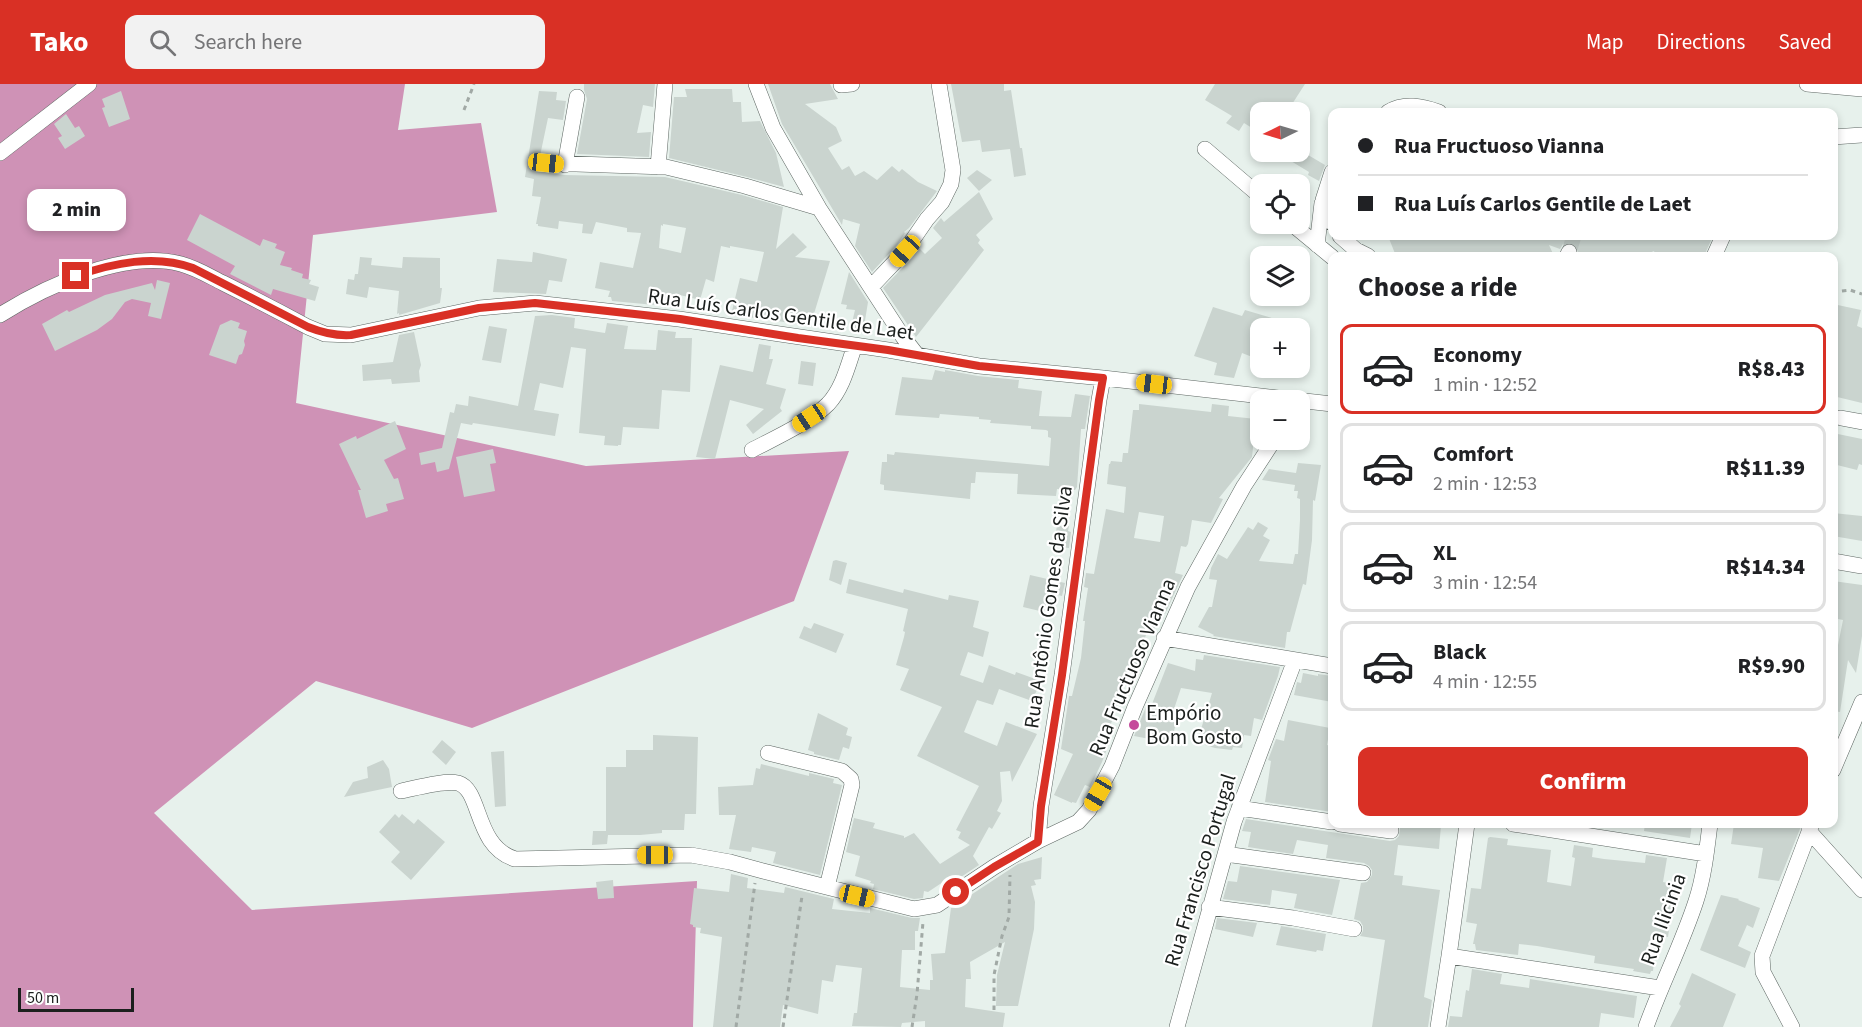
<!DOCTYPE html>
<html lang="en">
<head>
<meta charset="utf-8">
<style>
	:root { --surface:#fff; --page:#f2f2f2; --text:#202124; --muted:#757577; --line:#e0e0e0; --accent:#d93025 }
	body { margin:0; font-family:"Source Sans 3",sans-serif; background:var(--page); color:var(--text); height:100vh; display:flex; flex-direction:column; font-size:22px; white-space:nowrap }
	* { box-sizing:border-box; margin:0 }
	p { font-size:20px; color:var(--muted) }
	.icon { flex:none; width:33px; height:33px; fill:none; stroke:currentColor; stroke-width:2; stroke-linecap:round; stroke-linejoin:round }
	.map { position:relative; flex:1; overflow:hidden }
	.sheet { position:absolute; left:1328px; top:168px; width:510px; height:576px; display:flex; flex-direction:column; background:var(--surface); border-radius:12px; box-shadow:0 3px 9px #0003 }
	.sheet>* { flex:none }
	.top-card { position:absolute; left:1328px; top:24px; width:510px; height:132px; border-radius:12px; box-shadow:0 3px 9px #0003; display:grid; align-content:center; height:132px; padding:0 30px; background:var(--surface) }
	.needle { width:39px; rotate:265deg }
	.tools { position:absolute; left:1250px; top:18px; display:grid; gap:12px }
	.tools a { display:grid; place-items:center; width:60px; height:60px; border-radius:12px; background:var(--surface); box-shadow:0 3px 9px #0003; font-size:30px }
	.scale { position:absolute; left:18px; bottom:15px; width:116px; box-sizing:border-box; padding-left:6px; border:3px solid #1b1f1d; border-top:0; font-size:16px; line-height:21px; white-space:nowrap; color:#1b1f1d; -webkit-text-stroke:4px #fff; paint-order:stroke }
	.end { position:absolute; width:27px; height:27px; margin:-14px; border:8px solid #d93025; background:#fff; box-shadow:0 0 0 3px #fff }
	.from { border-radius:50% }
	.bubble { position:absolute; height:42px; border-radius:12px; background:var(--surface); box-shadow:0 3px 9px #0003; font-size:20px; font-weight:800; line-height:42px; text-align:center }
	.car { position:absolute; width:18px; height:36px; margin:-18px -9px; border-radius:8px; box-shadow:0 0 4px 2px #0007; background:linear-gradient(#f5c518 24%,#345 0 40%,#f5c518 0 76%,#345 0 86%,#f5c518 0) }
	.top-card b { display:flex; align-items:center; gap:21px; height:57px; font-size:22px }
	.top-card b+b { border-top:2px solid var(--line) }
	.top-card i { width:15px; height:15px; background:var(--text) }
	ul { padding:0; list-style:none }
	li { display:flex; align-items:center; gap:18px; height:90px; margin:0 12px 9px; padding:0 18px; border:3px solid var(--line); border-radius:12px }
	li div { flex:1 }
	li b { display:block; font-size:22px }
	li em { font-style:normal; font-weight:800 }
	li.current { border-color:var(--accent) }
	li>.icon { width:54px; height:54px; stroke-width:1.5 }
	h2 { padding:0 30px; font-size:27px; line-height:72px }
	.cta { display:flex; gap:12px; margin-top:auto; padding:12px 30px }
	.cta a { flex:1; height:69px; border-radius:12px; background:var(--accent); color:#fff; font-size:24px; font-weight:800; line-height:69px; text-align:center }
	header { display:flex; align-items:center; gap:36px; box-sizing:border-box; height:84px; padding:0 30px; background:var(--accent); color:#fff }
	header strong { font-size:28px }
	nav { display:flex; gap:33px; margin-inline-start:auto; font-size:21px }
	.search { width:420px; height:54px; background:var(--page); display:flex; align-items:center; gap:15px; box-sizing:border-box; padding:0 21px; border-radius:12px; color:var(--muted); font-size:22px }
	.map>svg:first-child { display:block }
	.forest { fill:#cf92b6 }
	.building { fill:#cad4cf; fill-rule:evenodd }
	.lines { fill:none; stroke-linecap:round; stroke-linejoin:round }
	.minor-tunnel { stroke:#bec7c3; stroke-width:15; stroke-dasharray:15 8; stroke-linecap:butt }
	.minor-casing { stroke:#5e6763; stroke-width:16 }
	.path { stroke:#a1a9a5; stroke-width:3; stroke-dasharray:4.5 4.5; stroke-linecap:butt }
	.minor { stroke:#fff; stroke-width:15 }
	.route { stroke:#d93025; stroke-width:8 }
	.poi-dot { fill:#c54a9b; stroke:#fff; stroke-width:2 }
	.labels { text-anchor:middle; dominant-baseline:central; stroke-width:4.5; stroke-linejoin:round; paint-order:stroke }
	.street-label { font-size:21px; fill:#1b1f1d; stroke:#fff }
	.poi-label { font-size:21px; fill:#1b1f1d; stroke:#fff; text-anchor:start }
</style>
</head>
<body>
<header>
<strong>Tako</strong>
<div class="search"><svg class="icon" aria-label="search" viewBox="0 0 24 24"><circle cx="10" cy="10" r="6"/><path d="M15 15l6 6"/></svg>Search here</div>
<nav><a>Map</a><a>Directions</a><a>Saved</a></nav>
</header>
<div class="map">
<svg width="1862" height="943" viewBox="0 0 1862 943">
	<rect width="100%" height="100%" fill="#e7f1ec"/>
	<path class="forest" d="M0,0h405l-7,46 83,-7 16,89 -184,23 -17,168 290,63 263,-15 -55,150 -322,127 -156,-47 -162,132 98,97 445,-29 -4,146h-693z"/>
	<path class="building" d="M584,0h71l-2,23 -10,-2 -6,28 14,-1 -2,25 -72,-3 10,-55 -3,-9z
		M768,0h62l8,15 -33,5 31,23 6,14 -14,7 14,22 7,-4 6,10 9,-5 13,9 15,-14 7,6 3,-3 16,13 19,9 -28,37 -5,4 1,1 -8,12 -25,27 -17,-26 5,-22 -17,-5 -1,6 -60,-101z
		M951,0h53v7l7,-1 9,58h2l4,27 -12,2 -4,-28 -28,3 -2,-12 -18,2z
		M1215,0h90l-18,28h-27v21l-16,-10 -5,8 -13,-8 6,-7 -27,-16z
		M685,5h47l1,13h8l1,20 18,-1 16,32 8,34 -37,-10 -78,-19 5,-61h13z
		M121,7l9,28 -21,8 -7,-19 3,-1 -3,-8z
		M539,7l18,1 -1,8 10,1 -3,19 -15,-2 -8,38 -4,6v9l28,4 101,2 77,18 41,12 -7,42 17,-16 14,14 -12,10 35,4 -17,56 -10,-4 -4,11 -68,-9 9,-37 17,4 7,-30 -34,-6v2l-9,-2 -7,36 -8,-3 -6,21 -20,-5 -3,12 -65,-6 -1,-4h-3l2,-6 -15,-3 5,-26 33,6 8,-35 -14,-1v-4l-31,-6 -4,12 -10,-1 1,-9 -24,-3 -1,8 -20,-3v-2h-2l5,-27 -9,-1 2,-17 -9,-2zM663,140l23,4 -5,25 -22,-5 2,-23 2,1z
		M66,30l9,14 4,-2 6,10 -20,13 -7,-11 4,-2 -8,-12z
		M1276,68h27l22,13 -6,16 -11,-6 1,-3z
		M977,86l15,10 -13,11 -12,-13z
		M979,108l14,27 -17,16 4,5 -2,3 6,7 -68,87 -33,-49 29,-30 7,-10 6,6 17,-16 -9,-10 8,-10 3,4z
		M200,130l60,32 3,-7 14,5 -2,4 10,4 -5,13 12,3 -1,2 12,4 -1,4 9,2 -2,4 10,3 -4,14 -42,-12 -2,6 -41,-21 5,-8 -48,-26z
		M1388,152h325l-9,20h-48l-2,-5 -12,5h-60l-4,-1 -1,-9 -8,-4 -6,2 -3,5 -11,-4 5,11h-158z
		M533,168l34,7 -5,23 -13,-2 -3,14 -53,-2 4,-33 35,3z
		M360,173l12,1 -1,7 31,3 1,-11 37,1v30h2l-2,15 -41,12v-2l-2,1 2,-23 -30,-4 -2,11 -21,-4 2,-15 6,1 1,-6h3z
		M849,188l19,30 -5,31 -13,-2 5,-21 -9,-1 1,-4 -6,-1z
		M157,196l13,3 -9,36 -13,-3 3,-13 -19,-4 -7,3 -13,17 -15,11 -42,21 -13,-27 25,-14 2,2 36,-17 47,-12 3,7z
		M1833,220l28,6 -4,16 5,2v75l-29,-7z
		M1213,223l29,9 3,-6 50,15v3h-35v32l-18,-7 -8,25 -20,-3 3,-12 -23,-7z
		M552,231l23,3 -1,10 31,5 2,-10 21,3 -4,23 32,1 2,-20 18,2 -1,6h17l-2,54 -28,-2 -3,39 -36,-2 -2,18h-3v1l-14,-1 1,-9 -26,-3 7,-84 -15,-2 -8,41 -23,-5 -6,27 25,4 -4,22 -82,-13 -1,2 -11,-2 -12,46 -12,3 -2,-10 -14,3 -2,-12 23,-5 8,-36 4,1 2,-9 12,2 1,-10 49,10 17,-90z
		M231,236l9,3 -2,5 9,3 -3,10 1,4 -3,9 -3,1 -3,9 -27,-9 11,-30z
		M489,242l18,3 -6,34 -19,-3z
		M414,248l7,33 -2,6 1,11 -28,2 -1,-5 -28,2 -1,-16 31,-3 6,-27z
		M759,260l12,2 -2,13h4l-7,25 20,5 -6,19 2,3 -29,23 -7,-9 18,-16 -34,-9 -15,59 -19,-2 24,-92 33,7z
		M801,277l15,2 -3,23 -15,-2z
		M935,286l10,2v-2l33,6 41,4 -1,8 24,3 -3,25 32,1 4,-23 15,2 -5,33h-4l-4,58 -2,3 -18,-1 -1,7 -39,-2 1,-20 -42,-2 -1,11h-4l-1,16 -86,-9v-5l-4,-1 2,-22h5v-8l7,1 1,-3 154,14 2,-28 -3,-1v-6l-2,-1 -15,-1v-3l-41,-3 1,-3 -12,-1v-2l-39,-3 -1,4 -44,-3 7,-38 30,3z
		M1139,320l72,8 1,-8 17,2 -1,10 28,3 -4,38 -33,41 4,1 -12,24 -19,-3 -4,24 -2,3 -5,-1 -6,27 8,2 -18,39 -5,-2 -6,18 -6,-2 -11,37 -6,-2 -1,3h-2l-5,21 -2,-1 -6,28 -9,21 5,3 -9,24 -12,25 -5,-2 -9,18 -4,-1v1l-18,-8 19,-41 -12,-5 8,-53h3l9,-38 4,-37h-2l5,-33 -4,-1 2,-14 8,1 12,-65 18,4 2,-26 -19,-3 2,-20h1l1,-3 11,1 1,-9h5l5,-43h6zM1139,428l25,4 -4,26 -26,-4z
		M395,337l11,28 -22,11 10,19 4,-1 6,21 -18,5 2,7 -22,7 -8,-28h3l-22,-46 17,-8 1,3z
		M1833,349l29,6v26l-3,-1 -2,6 -24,-6z
		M493,365l3,14 -6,1 5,27 -31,6 -8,-40z
		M1298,379l23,2 -6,36 -2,-1 -1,40 -6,45 -3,-1 -13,48h-3l-2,16 -72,-12 1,-1 -16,-8 11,-20h3l5,-27 -8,-1 2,-11 7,-14 9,5 21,-32 5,3 5,-8 10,6 -5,8 7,4 -11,21 34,3 2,-10h3l2,-34v-21l-3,-1 1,-7h-4l1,-6 -33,-5 7,-11 27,4z
		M1833,429l29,3v25l-29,-5z
		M1057,441l12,1 -1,5 3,1 -2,16 -15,-2z
		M836,476l11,3 -6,22 -12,-5 4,-19z
		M1030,491l35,8 -3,13 -13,-3 -5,19 -21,-5z
		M849,495l54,14 1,-4 44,11 1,-5 30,6 -6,26 16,5 -6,25 -15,-5 -8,23 23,8 6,-18 26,10 1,-3 25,9 -9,20 -33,-12 -6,16 -16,-5 -13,32 33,14 9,-24 31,12 -25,48 -2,-11 -10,1 2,29 -5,10 4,2 -9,16 -3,-2 -16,29 6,9 -27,18 -3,-5 -21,14 -4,-1 -1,7 -9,1 -41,-10 1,-5 -4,-1 1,-2 -16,-5 5,-20 -14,-4 8,-34 21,5 -2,5 31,8v2l10,-5 26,31 30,-19 -12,-7 3,-6 -5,-2 23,-44 -62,-30 25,-49 -42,-17 9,-21 -13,-4 8,-28 1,-5 -2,-1 5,-22 -62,-16z
		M1833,497l29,4v51l-6,37 -8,-13 -8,52 -7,-1v-41l10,-50 -10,-2z
		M814,539l30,11 -8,19 -37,-15 5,-12 7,3z
		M1204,571l76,12 -2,9 -16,44 -8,-2 -3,18 -7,-1 -2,13 -9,-1 -1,3 -17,-2 -10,-3 2,-4 -9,-2 14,-46 -31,-5 -7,21 5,2 -8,32 -37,-7 14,-34 4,2 16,-41 27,8 1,-12 7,1z
		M1303,589l15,3v-2l14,2v26l-38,-7 3,-13 4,1z
		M818,629l30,15 -2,7 6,2 -3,12 -6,-2 -4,13 -25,-6v-2l-6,-2z
		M1288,636l42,8 -3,17 5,1v66l-67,-10 6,-41 -3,-1 8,-21 8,2z
		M653,651l45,2 -2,77h-11l-1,16h-22v3l-22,2h-32l-1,9 -15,1 1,-14h13v-64h20v-17h27z
		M442,656l14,12 -10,13 -14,-13z
		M504,667l2,55 -11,1 -4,-55z
		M383,676l6,9 3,18 -48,10 9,-15 15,-4 -1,-11z
		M761,680l48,12v-3l25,6 -1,4 9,2 -22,90 -47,-12 3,-11 -24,-5 -1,5 -22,-3 7,-34h-17l-1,-28 35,-2 3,-17 4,1z
		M395,730l4,4 3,-4 12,10 4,-5 27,23 -34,38 -20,-18 9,-10 -21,-20z
		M1246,735l144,22 5,-1 4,-4 1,-8 -3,-4 44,1 -2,24 -41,-4 -4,30 9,1 -1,9 38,5 -16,107 8,3 -4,27h-56l13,-87 -25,-4 3,-5v-5l-3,-5 -6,-2 7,-36 6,-1 5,-7v-5l-3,-4 -5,-3 -38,-5 2,-13 -31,-5 -4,14 -45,-7 3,-15 -9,-1z
		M1645,740h47l-2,14 -46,-7z
		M1734,740h68l-23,57 -21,-3 5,-30 -32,-4z
		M1490,753l18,2 -1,6 44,5 -4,32 24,4 4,-28 -3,-1 2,-12 19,3 -1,9 12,2 41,4 1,-8 21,3 -4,24 14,3 -3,24 -2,-1 -4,29 -7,-1 -3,18h-3l-2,17h-2l-1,3 -17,-3 1,-2 -40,-6 1,-7 -58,-10 -18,-2 -1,11 -42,-5 -1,-6h-2l4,-20 -11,-2 5,-34 10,1 7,-51z
		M1042,773l-1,22 -7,1 2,5 -5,1 4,16 -1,27 -16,77h-22l1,-31 8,-33 -35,20 1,17h-5l-1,28 40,6 -2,14h-78v-6l-23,2 -1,4 -49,-1 2,-13h3l5,-45 -26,-3 -3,17 -11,-2 -4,34 -35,-9 -3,22h-67l9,-90 -22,-4 1,-5 -8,-1v-2l-3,-1 4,-36 35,4 2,-18 17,4 -1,10 37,5 1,-6 49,12 -2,10 38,4v-5l42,10h8l-2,13h-3v19h-13l-2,37 30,3v-10h3l-2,-26 14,-1 6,-45 67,-44z
		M1240,782l100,14 -8,35 -38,-7 3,-14 -25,-4 -2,15 -47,-6 5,-18 9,1z
		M613,796l1,18 -16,1 -2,-17z
		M1721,811l18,4 -1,1 22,8 -7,20 -6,-3 -9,21 13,6 -6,16 -45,-18z
		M1217,834l40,5 -4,14 -38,-8z
		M1281,842l45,8 -3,17 -6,-1 -1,2 -40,-7z
		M1472,885l30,5 -2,10 29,4 1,-9 107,17 -3,22 -33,-5 -2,14h-151l2,-11 12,1 4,-27 3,1z
		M1692,889l44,21 -13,33h-53l11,-21 -2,-2z"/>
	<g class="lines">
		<path class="minor-tunnel" d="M1569,168l5,-16"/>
		<g class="minor-casing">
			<path id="minor" d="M756,0l17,44 46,80 84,129 14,18
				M1807,0l55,5
				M841,1l11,-1
				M1388,28c16,-10 34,-6 51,0
				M1833,53l29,-2
				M1205,65l55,47
				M0,69l89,-69
				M546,79l120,4 79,19 74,22
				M565,81l12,-68
				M658,83l7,-83
				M1332,88l-9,28 9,23
				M1292,140l40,33
				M1340,152l16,14 12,6
				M1317,161l5,-42
				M1567,172l2,-4
				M1714,172l9,-20
				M871,203l34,-36 22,-32 15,-17 9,-18 2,-14 -14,-86
				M0,231c46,-29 126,-66 181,-51 15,4 28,12 42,19 28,14 57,29 85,44l17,7 26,1 128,-27 56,-5 144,16 209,31 91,16 124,12 229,26
				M1841,334l21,4
				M752,366c23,-12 58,-28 76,-46 15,-16 20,-39 27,-59
				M1833,477l29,5
				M1164,554l168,28
				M768,669l74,18 9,8 1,6 -25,102
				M1833,686l29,-68
				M401,707c15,-3 43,-11 57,-8 24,7 16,63 57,76l176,-4 39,7 33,9 151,38 23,-4 57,-38 44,-26 40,-19 11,-12 23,-44 23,-59 53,-120 56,-101 30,-46
				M1239,724l93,14
				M1340,740l51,7
				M1513,740l193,30
				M1809,747l53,59
				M1038,757l3,-35 21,-131 37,-275 4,-22
				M1225,770l138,19
				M1209,823l84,11 61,11
				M1449,872l211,32
				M1177,943l57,-205 61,-162
				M1438,943l11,-71 18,-132
				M1646,943c15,-42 36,-83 50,-126 8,-24 11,-52 14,-77
				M1792,943l-29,-55 -1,-16 50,-132"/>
		</g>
		<path class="path" d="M464,26l10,-26
			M1833,208l17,-2 12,4
			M994,926v-35l8,-39 7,-19 1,-42
			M736,943l19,-144
			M783,943l19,-131
			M912,943l5,-33 6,-72"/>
		<use href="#minor" class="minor"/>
	</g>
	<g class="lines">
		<path class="route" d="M76,192c37,-13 79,-22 117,-8l115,59c15,6 27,9 43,8l128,-27 56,-5 145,16 118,19 90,12 91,16 124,12 -4,22 -37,275 -21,131 -3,36 -44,25 -38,25"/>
	</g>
	<circle class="poi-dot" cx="1134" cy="641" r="6"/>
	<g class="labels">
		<g class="street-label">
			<text transform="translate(781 230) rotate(8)">Rua Luís Carlos Gentile de Laet</text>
			<text transform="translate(1048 523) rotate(-82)">Rua Antônio Gomes da Silva</text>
			<text transform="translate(1132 583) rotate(-67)">Rua Fructuoso Vianna</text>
			<text transform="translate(1200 786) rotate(-73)">Rua Francisco Portugal</text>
			<text transform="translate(1663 835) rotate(-70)">Rua Ilicinia</text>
		</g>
		<g class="poi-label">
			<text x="1146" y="629">Empório<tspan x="1146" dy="24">Bom Gosto</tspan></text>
		</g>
	</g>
</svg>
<div class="tools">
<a><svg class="needle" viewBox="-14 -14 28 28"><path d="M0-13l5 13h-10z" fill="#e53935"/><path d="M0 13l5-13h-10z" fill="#757577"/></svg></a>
<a><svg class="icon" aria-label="locate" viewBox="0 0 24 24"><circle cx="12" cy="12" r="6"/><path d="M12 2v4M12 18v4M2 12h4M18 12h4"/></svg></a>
<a><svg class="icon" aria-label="layers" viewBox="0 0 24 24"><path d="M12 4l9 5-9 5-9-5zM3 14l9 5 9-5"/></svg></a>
<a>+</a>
<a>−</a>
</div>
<div class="scale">50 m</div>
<i class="end from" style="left:956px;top:808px"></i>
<i class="end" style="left:76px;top:192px"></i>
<div class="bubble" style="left:27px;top:105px;width:99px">2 min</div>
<i class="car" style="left:546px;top:79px;rotate:96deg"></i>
<i class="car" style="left:905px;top:167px;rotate:222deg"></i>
<i class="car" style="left:1154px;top:300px;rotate:277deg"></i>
<i class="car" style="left:809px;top:334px;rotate:237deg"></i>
<i class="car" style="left:1098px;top:710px;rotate:210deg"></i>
<i class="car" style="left:655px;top:771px;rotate:270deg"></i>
<i class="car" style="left:857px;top:812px;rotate:103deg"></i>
<div class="top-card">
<b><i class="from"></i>Rua Fructuoso Vianna</b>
<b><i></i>Rua Luís Carlos Gentile de Laet</b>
</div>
<section class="sheet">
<h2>Choose a ride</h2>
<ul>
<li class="current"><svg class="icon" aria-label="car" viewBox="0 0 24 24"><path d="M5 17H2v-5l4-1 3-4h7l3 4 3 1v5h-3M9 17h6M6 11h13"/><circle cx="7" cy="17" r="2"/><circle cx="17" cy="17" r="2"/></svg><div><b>Economy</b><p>1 min · 12:52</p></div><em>R$8.43</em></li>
<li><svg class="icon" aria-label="car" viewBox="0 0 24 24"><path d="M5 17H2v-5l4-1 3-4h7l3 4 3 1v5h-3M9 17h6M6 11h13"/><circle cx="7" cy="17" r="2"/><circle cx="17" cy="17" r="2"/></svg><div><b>Comfort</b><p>2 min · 12:53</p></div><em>R$11.39</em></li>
<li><svg class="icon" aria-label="car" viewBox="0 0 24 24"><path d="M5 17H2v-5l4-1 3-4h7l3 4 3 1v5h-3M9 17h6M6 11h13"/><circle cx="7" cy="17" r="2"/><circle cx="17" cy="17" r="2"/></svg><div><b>XL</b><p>3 min · 12:54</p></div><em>R$14.34</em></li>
<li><svg class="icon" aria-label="car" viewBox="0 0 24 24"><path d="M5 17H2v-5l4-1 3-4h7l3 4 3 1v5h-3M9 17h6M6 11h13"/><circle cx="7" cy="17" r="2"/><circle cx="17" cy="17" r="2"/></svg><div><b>Black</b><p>4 min · 12:55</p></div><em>R$9.90</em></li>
</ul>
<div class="cta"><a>Confirm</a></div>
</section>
</div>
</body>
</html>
